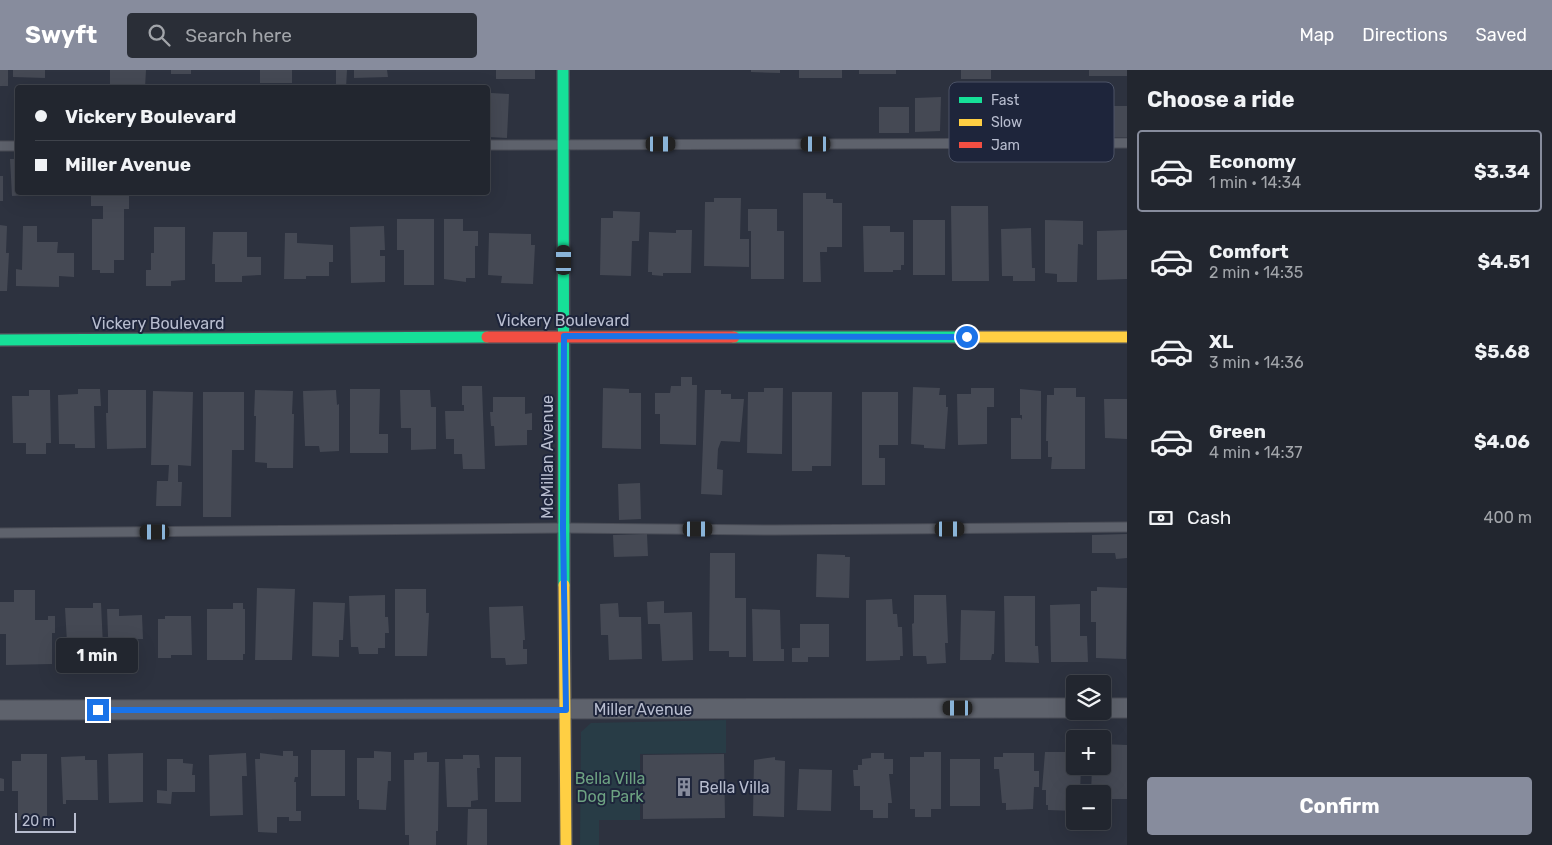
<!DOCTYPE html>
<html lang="en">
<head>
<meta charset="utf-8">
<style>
	:root { --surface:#22262f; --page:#2a2e37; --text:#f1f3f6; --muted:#a2a5aa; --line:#3f434b; --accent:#878c9d }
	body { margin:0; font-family:Rubik,sans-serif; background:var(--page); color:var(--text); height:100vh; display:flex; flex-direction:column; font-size:19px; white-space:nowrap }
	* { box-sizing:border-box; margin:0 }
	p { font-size:16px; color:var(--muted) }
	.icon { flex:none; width:28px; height:28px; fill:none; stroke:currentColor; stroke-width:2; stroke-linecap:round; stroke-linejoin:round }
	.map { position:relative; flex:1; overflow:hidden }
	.drawer { display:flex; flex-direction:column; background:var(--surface); width:425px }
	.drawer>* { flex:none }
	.hud { position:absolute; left:15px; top:15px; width:475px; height:110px; border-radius:5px; box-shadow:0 5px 20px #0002,0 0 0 1px var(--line); display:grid; align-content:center; height:110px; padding:0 20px; background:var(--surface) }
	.controls { position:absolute; left:1066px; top:605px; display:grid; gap:10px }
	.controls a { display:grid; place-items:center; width:45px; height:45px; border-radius:5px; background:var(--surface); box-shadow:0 5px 20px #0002,0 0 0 1px var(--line); font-size:25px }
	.scale { position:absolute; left:15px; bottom:12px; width:61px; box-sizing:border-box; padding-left:5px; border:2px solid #b8bdcf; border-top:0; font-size:14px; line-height:18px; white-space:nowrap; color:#b8bdcf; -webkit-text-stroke:4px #1e253b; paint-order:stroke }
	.end { position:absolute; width:22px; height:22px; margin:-11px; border:6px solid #1a73e8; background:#fff; box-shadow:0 0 0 2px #fff }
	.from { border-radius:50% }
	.bubble { position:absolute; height:35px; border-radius:5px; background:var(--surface); box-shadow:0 5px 20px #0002,0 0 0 1px var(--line); font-size:16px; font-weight:700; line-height:35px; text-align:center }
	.car { position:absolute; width:15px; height:30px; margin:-15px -8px; border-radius:6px; box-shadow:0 0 4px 1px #0007; background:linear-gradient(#222 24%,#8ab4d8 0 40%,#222 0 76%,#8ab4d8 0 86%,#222 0) }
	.hud b { display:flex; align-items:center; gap:18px; height:48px; font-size:19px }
	.hud b+b { border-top:1px solid var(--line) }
	.hud i { width:12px; height:12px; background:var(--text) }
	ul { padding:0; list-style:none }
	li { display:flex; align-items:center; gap:15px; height:82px; margin:0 10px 8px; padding:0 10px; border:2px solid transparent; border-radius:5px }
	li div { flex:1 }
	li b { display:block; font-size:19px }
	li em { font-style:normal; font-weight:700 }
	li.current { border-color:var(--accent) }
	li>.icon { width:45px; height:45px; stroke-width:1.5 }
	h2 { padding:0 20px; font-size:22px; line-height:60px }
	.pay { display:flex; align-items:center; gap:12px; height:55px; padding:0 20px; font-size:19px }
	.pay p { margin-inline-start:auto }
	.primary-button { display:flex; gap:10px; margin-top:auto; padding:10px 20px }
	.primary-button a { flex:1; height:58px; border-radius:5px; background:var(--accent); color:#fff; font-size:20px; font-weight:700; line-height:58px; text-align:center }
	header { display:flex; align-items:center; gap:30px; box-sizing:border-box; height:70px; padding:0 25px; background:var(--accent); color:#fff }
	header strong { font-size:24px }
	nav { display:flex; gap:28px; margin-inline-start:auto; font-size:18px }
	.search { width:350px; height:45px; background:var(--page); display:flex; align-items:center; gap:12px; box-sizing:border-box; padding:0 18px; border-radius:5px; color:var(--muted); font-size:19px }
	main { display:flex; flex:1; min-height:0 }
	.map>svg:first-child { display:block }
	.green { fill:#283c46 }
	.building { fill:#454954 }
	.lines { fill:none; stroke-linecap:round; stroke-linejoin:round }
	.lane-casing { stroke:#4a4d57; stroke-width:11 }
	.street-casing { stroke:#4a4d57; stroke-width:21 }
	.fast-casing { stroke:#4a4d57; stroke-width:14 }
	.slow-casing { stroke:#4a4d57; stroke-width:14 }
	.jam-casing { stroke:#4a4d57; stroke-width:14 }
	.lane { stroke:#5e626c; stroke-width:9 }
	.street { stroke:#5e626c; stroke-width:19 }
	.fast { stroke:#16e098; stroke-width:11 }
	.slow { stroke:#ffcf43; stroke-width:11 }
	.jam { stroke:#f24e42; stroke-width:11 }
	.route { stroke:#1a73e8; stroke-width:6 }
	.labels { text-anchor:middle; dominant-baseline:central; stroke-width:4; stroke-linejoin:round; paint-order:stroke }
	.street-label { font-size:16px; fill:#b8bdcf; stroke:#1e253b }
	.park-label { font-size:16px; fill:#6da282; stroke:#1e253b }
	.poi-label { font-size:16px; fill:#b8bdcf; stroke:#1e253b; text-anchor:start }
	.key { fill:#1e253b; stroke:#4c5367; stroke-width:1 }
	.key-label { font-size:14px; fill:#b8bdcf }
</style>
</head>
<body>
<header>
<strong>Swyft</strong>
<div class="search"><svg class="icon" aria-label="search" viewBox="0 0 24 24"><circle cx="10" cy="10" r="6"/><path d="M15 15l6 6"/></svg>Search here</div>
<nav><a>Map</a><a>Directions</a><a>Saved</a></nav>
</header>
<main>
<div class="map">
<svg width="1127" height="775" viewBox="0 0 1127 775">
	<rect width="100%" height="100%" fill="#2d323f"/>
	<path class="green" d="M726,650v33l-86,1v66h-41v25h-19l1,-109v-4l10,-9z"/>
	<path class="building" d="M0,0h8v16h-8z
		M13,0h32v8l-32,-1z
		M110,0h36l-1,18h-35z
		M171,0h20v4h-20z
		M260,0h32v13h-32z
		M336,0h11l-1,18h-10z
		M354,0h33l1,7 -34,1z
		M496,0h39v9h-39z
		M751,0h29v3l-29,-1z
		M799,0h43v8h-43z
		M859,0h37v4h-37z
		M961,0h30v9h-30z
		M1089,0h38v6h-38z
		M491,23l18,1 -2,44 -18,-1z
		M941,27l-1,34 -25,1v-34z
		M1110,36h17v31h-18z
		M879,37h30v26h-30z
		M10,89h8v33h10v3l-16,1z
		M0,106h3v25h-3z
		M129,122v17h-5v51h-10v13h-14v-3h-8v-51h11v-13h-12v-13z
		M803,123h23v6h7v4h9v44h-15v5h-7l1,30h-18z
		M714,128h27l-1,41h9v28l-45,-1 1,-64h9z
		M951,136h37l1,75h-37z
		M748,139h29v22h7v48h-33v-48h-3z
		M613,141l27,1 -1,29h-7l-1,35 -31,-1 1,-57h12z
		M397,149h37v66h-30v-35h-7z
		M444,149h19v12h15v15h-3v32h-9v4l-22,-3z
		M913,150h32v55h-32z
		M1045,150l38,1v24l-5,-1 -1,38h-20v-8l-12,-1z
		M0,155l7,1 -1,27h3l-2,38h-7z
		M23,156h14v16h21l-1,11h17v24l-15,-1v11l-43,-1v-17l6,1z
		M384,156l1,24h-5v6h5v26l-34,1 -1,-56z
		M863,156h27v6h14v33h-3v5h-8v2h-29z
		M154,157h31v53l-14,1v5h-25v-16h5v-17h3z
		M1031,158l1,40h3v13h-22v-5h-11l-1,-47z
		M676,160h16l-1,43h-28v3l-11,-1v-3h-4l1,-40 27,1z
		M1127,160v49l-30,1v-49z
		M213,162h34v25h14v18l-19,1v6h-27v-18h-3z
		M285,163h12v10l36,2v17h-4v14h-23v3h-22z
		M489,163l42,1v11h4l-2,39 -32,-1 1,-7 -14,-1z
		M681,307h11v8h5l-1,60 -36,-1v-30h-5v-21h15l1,-7h10z
		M462,316h20l3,83h-22l-1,-15h-8v-15h-8l-1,-28h19v-6h-2z
		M913,317l27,1 -1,7h7v12h2l-3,42 -21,-1v-3l-13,-1z
		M603,318l26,1v4h12v56l-39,-1z
		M764,318h19l-1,66 -35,-1 1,-61h16z
		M971,318h23v19h-7v37l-29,1 -1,-51h14z
		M1054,318h22v9h9v72h-34l1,-12h-4v-16h-2l1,-46h7z
		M78,319h22l1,17h-7l1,42h-20v-4h-16l-1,-49 20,-1z
		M350,319h30l-1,45h9v19h-38z
		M1020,319l21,2v68h-30v-41h10l1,2v-5h-2z
		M29,320h21l1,53h-5v11h-20v-11h-13l-1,-47h17z
		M108,320h38v58l-39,1 -1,-36h2z
		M255,320l38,1 -1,23h2l-1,54h-26v-5l-12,-1 1,-46h-2z
		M336,320l1,15 2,-1v47l-19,1 -1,-6h-14l-2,-55z
		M400,320h30l1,17h5v42l-25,1v-22h-10z
		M705,320h16v4h10v5h13l-4,43 -19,-1 -3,8 -1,20 6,1 -1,25 -21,-1z
		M153,321l40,1 -2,74 -13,-1v17h4l-1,24h-25l1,-25h11l1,-16h-18z
		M203,322h41v58h-12l-1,67h-28z
		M792,322h40l-1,74h-19v5h-20z
		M862,322h36v53h-19v13h6v27h-23z
		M493,327h32v17l7,-1v17h-5v15l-32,1 -1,-20h-3l-1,-14h3z
		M1104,329h23v40l-22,-1z
		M640,413l1,36 -22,1 -1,-36z
		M647,464l1,22 -34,1 -1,-22z
		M1127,464v24l-11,1 -1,-6h-23v-18z
		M710,483h25v45h11v59h-17v-6h-20z
		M817,484l28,1v2h5l-1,41 -33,-1z
		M1097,517l30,1 -1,71 -30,-1v-36h-5v-31h6z
		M257,518l38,1 -3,71h-37z
		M395,519h31v24h3l-2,43h-32z
		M14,520h21v30h13v-4h7v17h-3v31l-46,1v-31h-6v-32h14z
		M385,525v22h3l1,16h-4v15h-7v6h-19l-1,-7h-7l-2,-51z
		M914,525h32l2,48h-3l1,20 -19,1 -1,-8h-13l-1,-32 2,-1z
		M1004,526h31v50h3l1,17 -34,-1z
		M892,529l1,15h4l1,13h4l1,29h-3v4l-34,1v-61z
		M664,531v12l28,-1 1,48 -31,1 -2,-37h-12l-1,-22z
		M313,532l32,1 -2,37h-4v17l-27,-1z
		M93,533h8l2,43h-3v13h-14v3l-18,-2 -3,-52h28z
		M233,533h10v6h2v45h-2v6h-36v-51h26z
		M618,533l1,14h22l1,42 -33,1 -1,-25h-7l-1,-31z
		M1080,534v32h7l1,26h-37l-1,-57z
		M523,536l2,34h-2v9h4v15l-21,1 -1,-7h-14l-2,-51z
		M107,539h12v7l23,-1 1,24h-7l1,22 -28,1z
		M752,539l28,1 1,39h3v12h-31z
		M961,540l34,1 -1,43h-2l-1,6h-31z
		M165,546h26l1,39h-21v3h-13v-39h7z
		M800,554h29v33h-21v5h-16v-14h8z
		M1102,674l25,1v54h-25v-5h-11l1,-28h10z
		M311,680h34v46h-34z
		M283,681h10v5h5v21h-3l-1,5h2v29h5v10h-12v-4h-12v16l-19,-1 -3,-73h5v-6l23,3z
		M374,681l17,1v29h-3l-2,29 -27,-1v-9h-2v-42h17z
		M427,682v10h12l-1,69h-2v14h-27v-10h-4l-1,-75h10v-7z
		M924,682h17v57h-10v8h-16v-8h-5v-52h14z
		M1045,682h30v14h6l-1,28h-5v17l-27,-1v-5h-2v-15h-4z
		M143,683v49l-34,1 -1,-49z
		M246,683l1,23h-5l1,39 -33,1 -1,-61z
		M871,683h13v6h9v15h-4l3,29h-4v15h-15v-8h-13v-24h-6l-1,-16h5v-5h4v-6l9,-1z
		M1003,683h31v18h5v16h-5l-1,22 -27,1v-7h-4l-3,-34h-5v-12h9z
		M21,684h26v66h-29v-29h-6v-30h9z
		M724,684l1,64 -82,1v-64z
		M463,685h16l1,13h-3l1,32 -7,1v6h-24l-2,-48h18z
		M85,686v4h12l1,40h-32v4h-3l-2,-47z
		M495,687h26v45h-26z
		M775,687v3l10,1 -1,56 -31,-1 1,-56z
		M167,689h16v4l10,1 -1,11h3v17h-23l-1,12 -14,-1v-13l10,1z
		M950,689h30v47h-30z
		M799,699l33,1 -1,41 -34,-1z
		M0,708l4,1v12h-4z
		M468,739h19v36h-20z"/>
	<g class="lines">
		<g class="lane-casing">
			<path id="lane" d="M488,75l639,-2
				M0,76h18
				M0,463l563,-5 212,2 352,-3"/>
		</g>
		<g class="street-casing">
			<path id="street" d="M1102,638h25
				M0,640l1075,-2"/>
		</g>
		<g class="fast-casing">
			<path id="fast" d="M563,0l1,515
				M734,267h238
				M0,270l487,-3"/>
		</g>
		<g class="slow-casing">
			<path id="slow" d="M972,267h155
				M564,515l2,260"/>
		</g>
		<g class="jam-casing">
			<path id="jam" d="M487,267h247"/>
		</g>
		<use href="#lane" class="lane"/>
		<use href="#street" class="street"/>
		<use href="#fast" class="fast"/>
		<use href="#slow" class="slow"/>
		<use href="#jam" class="jam"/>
	</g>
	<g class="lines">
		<path class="route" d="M98,640h468l-3,-182 1,-192 403,1"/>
	</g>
	<defs>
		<g id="building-bare" transform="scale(1.5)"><path d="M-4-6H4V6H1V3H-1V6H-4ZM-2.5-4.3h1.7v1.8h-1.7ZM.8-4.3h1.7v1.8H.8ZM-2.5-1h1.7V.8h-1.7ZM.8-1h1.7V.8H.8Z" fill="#878c9d" stroke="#1e253b" stroke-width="2.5" paint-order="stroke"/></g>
	</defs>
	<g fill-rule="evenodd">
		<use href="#building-bare" x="684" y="717"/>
	</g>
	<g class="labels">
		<g class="street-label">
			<text x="563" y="250">Vickery Boulevard</text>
			<text x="158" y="253">Vickery Boulevard</text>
			<text transform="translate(547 387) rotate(-90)">McMillan Avenue</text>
			<text x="643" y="639">Miller Avenue</text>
		</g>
		<g class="park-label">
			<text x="610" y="708">Bella Villa<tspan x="610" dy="18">Dog Park</tspan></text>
		</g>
		<g class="poi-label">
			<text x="699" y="717">Bella Villa</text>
		</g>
	</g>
	<rect x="949" y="12" width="165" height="80" rx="8" class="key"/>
	<rect x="959" y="27" width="23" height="6" fill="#16e098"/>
	<rect x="959" y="49" width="23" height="7" fill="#ffcf43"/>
	<rect x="959" y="72" width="23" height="6" fill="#f24e42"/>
	<g class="key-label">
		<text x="991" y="35">Fast</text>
		<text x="991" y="57">Slow</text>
		<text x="991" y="80">Jam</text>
	</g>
</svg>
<div class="controls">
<a><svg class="icon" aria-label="layers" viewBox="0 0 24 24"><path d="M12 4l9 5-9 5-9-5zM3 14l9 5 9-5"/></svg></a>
<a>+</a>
<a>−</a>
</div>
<div class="scale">20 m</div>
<i class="end from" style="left:967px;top:267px"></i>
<i class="end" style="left:98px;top:640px"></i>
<div class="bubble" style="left:56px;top:568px;width:82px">1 min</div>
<i class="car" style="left:661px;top:74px;rotate:90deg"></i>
<i class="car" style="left:816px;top:74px;rotate:270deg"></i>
<i class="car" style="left:564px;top:190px;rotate:0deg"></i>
<i class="car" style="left:698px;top:459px;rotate:90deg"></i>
<i class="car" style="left:950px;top:459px;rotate:90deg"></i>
<i class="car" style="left:155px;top:462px;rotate:270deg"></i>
<i class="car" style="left:958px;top:638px;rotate:270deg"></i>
<div class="hud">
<b><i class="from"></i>Vickery Boulevard</b>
<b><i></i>Miller Avenue</b>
</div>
</div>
<section class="drawer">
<h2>Choose a ride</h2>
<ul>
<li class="current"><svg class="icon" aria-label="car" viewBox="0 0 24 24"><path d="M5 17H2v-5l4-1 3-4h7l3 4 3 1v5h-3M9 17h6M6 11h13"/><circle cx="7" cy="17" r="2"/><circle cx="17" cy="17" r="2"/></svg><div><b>Economy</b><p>1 min · 14:34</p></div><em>$3.34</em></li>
<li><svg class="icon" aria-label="car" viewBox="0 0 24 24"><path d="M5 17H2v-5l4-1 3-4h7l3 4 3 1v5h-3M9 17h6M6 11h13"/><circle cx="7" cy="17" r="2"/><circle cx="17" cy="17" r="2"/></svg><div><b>Comfort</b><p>2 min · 14:35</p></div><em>$4.51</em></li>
<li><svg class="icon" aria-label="car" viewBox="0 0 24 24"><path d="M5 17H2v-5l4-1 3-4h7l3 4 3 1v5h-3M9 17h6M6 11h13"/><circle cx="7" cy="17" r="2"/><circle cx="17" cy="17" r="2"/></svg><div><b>XL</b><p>3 min · 14:36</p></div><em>$5.68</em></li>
<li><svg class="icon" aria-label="car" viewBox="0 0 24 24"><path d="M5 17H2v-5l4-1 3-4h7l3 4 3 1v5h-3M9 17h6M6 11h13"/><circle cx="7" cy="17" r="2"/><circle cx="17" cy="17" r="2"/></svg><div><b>Green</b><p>4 min · 14:37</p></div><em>$4.06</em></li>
</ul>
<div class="pay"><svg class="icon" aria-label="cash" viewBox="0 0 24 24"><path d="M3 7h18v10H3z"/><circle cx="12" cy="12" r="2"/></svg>Cash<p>400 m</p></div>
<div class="primary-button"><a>Confirm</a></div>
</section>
</main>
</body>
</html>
